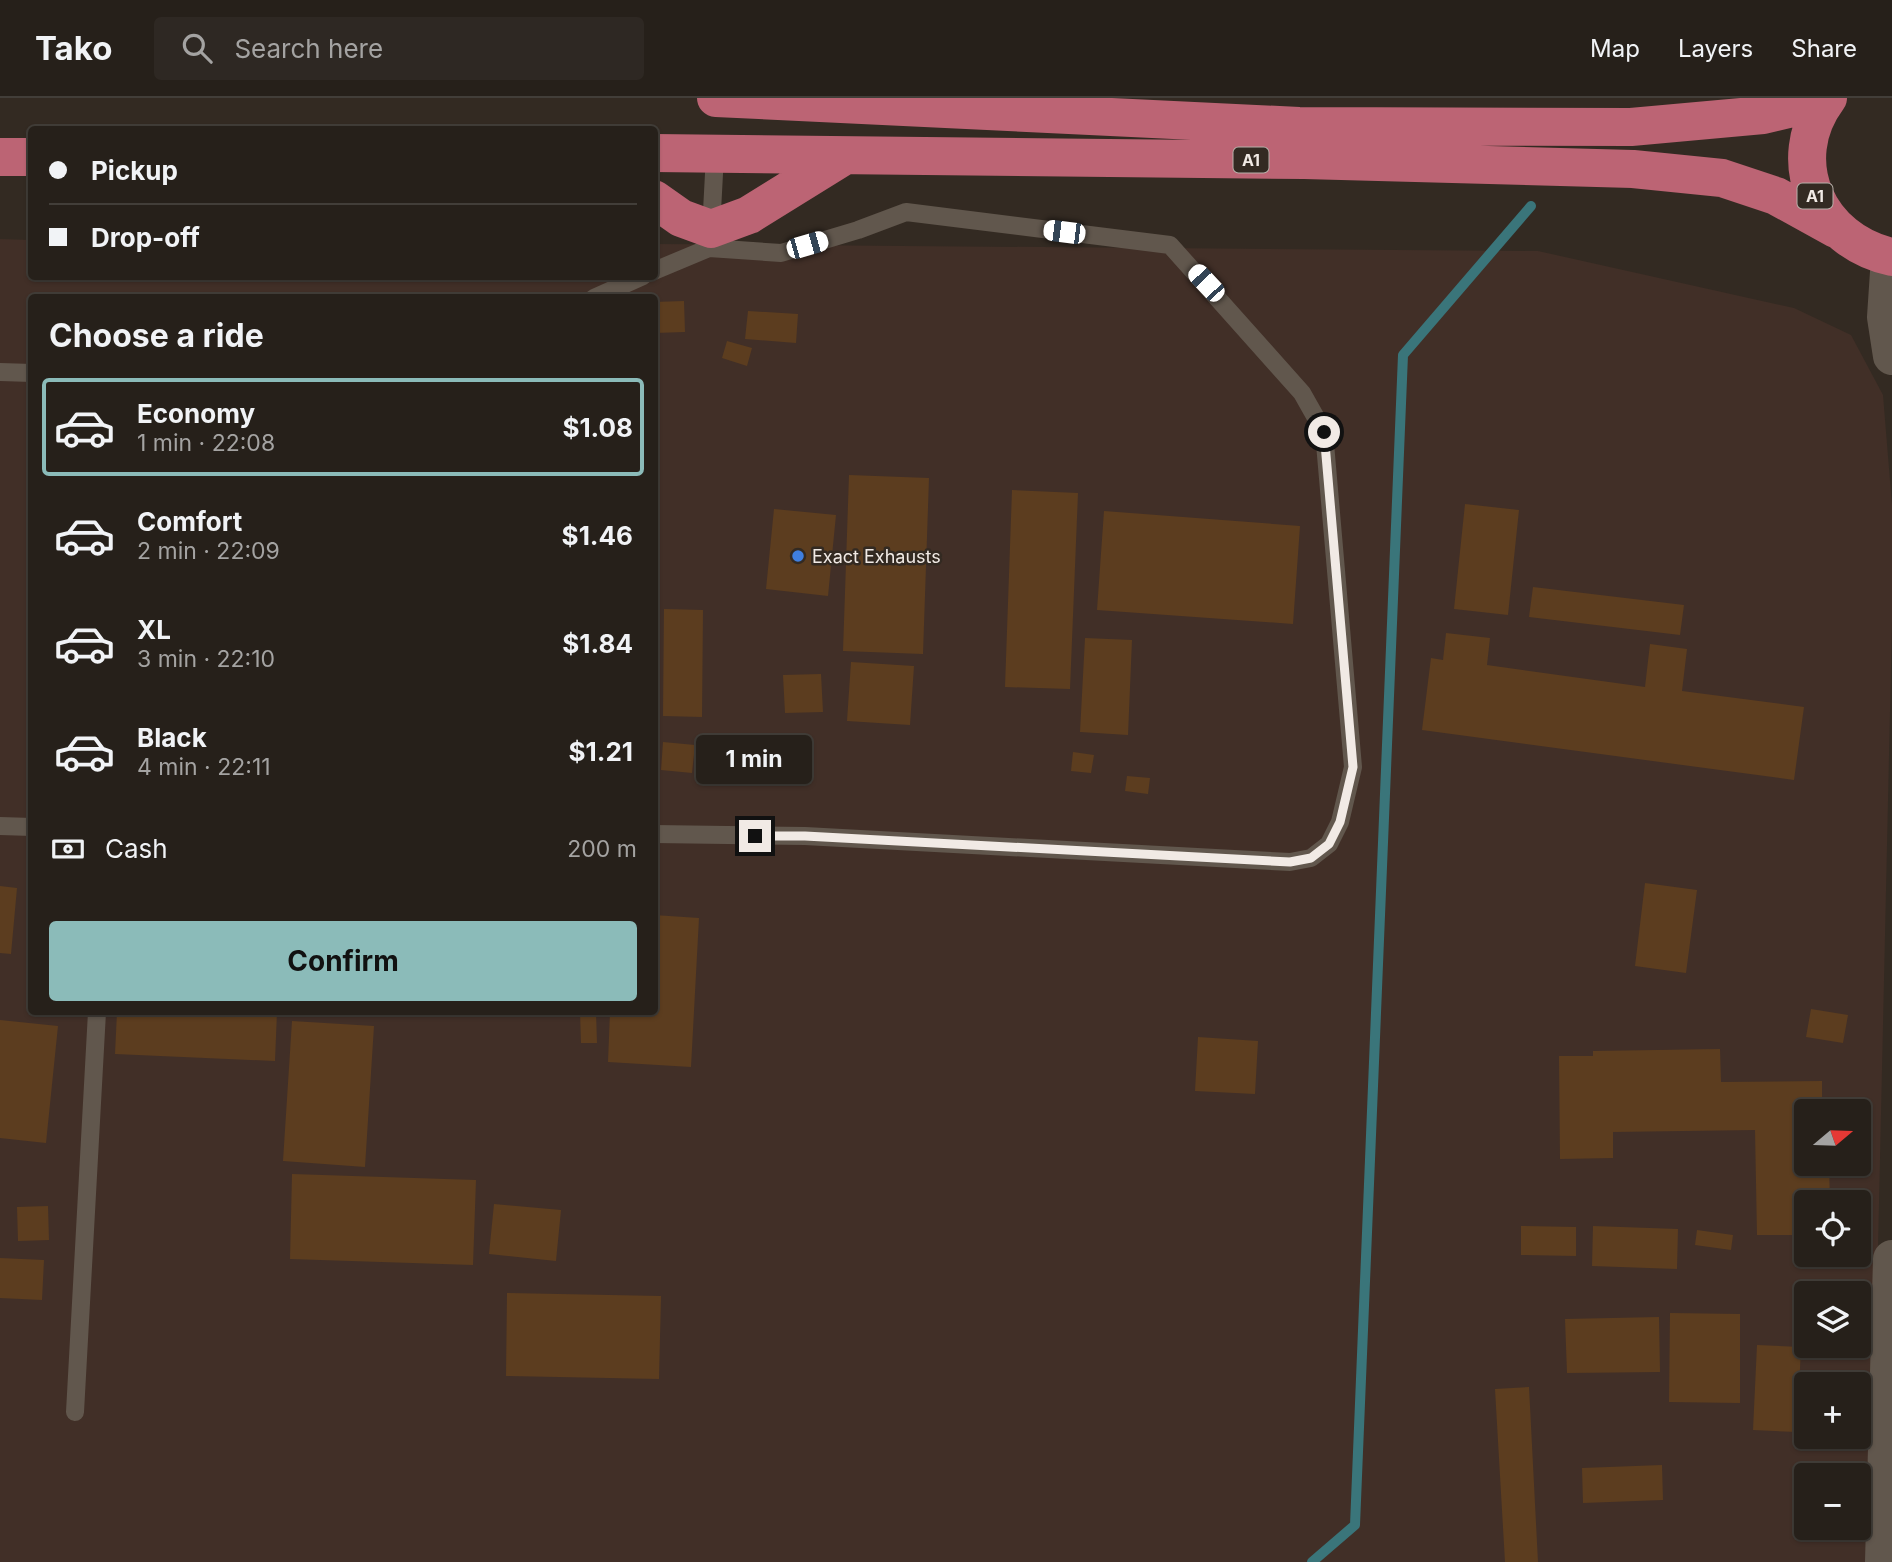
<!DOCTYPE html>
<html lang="en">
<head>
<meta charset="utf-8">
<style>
	:root { --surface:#26201a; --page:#2e2823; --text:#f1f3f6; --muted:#a4a3a2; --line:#423e39; --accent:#8bbbb9 }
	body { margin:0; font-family:Inter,sans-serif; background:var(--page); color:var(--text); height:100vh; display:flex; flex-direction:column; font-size:26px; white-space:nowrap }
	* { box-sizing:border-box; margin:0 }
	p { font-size:23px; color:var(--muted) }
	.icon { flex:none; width:38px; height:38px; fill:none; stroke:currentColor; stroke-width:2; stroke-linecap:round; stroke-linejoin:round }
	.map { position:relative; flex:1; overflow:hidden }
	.drawer { position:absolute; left:28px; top:196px; width:630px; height:721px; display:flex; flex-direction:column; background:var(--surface); border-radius:7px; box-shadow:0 2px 5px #0004,0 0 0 2px var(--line) }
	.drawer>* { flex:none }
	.banner { position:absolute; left:28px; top:28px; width:630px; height:154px; border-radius:7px; box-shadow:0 2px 5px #0004,0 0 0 2px var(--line); display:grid; align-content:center; height:154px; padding:0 21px; background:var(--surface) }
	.needle { width:46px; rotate:71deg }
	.fabs { position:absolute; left:1794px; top:1001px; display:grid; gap:14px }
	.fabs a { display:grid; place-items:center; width:77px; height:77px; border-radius:7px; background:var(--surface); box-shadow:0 2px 5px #0004,0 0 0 2px var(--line); font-size:35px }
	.end { position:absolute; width:32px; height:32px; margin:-16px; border:9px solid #f1eae5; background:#111; box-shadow:0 0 0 4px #111 }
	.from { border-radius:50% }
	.bubble { position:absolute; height:49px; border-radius:7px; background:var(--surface); box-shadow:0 2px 5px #0004,0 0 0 2px var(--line); font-size:23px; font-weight:700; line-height:49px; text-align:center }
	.car { position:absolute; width:21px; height:42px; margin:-21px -10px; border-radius:9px; box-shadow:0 0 5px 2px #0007; background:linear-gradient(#fff 24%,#345 0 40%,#fff 0 76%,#345 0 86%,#fff 0) }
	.banner b { display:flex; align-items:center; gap:24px; height:66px; font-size:26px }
	.banner b+b { border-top:2px solid var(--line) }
	.banner i { width:18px; height:18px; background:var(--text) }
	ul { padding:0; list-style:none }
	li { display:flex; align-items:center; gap:21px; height:98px; margin:0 14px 10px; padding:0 7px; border:4px solid transparent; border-radius:7px }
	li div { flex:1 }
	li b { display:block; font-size:26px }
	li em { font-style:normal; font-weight:700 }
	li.active { border-color:var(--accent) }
	li>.icon { width:63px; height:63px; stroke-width:1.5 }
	h2 { padding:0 21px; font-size:32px; line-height:84px }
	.pay { display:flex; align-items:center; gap:18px; height:77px; padding:0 21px; font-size:26px }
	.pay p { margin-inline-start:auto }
	.cta { display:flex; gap:14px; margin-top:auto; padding:14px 21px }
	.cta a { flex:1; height:80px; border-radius:7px; background:var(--accent); color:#111; font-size:28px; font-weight:700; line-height:80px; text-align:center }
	header { display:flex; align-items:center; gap:42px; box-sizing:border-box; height:98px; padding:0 35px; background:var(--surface); border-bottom:2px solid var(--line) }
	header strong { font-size:33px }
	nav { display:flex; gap:38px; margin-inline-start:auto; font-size:24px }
	.search { width:490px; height:63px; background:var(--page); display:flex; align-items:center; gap:18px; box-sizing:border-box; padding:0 24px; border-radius:7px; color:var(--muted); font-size:26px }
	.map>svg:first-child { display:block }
	.commercial { fill:#412f27; fill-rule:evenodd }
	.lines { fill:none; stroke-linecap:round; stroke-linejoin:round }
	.stream { stroke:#3a757a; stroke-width:10 }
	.building { fill:#5c3d1f }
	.service { stroke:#61574d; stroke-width:18 }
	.tertiary { stroke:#61574d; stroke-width:38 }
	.trunk { stroke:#bc6474; stroke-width:38 }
	.route { stroke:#f1eae5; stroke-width:9 }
	.shop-dot { fill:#3f7fe0; stroke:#332a22; stroke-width:2.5 }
	.labels { text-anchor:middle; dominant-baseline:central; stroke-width:5; stroke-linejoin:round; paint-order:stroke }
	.shield { fill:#332a22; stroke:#b8b0aa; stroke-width:2 }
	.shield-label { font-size:16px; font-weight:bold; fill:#f1eae5 }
	.poi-label { font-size:18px; fill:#f1eae5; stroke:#332a22; text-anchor:start }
</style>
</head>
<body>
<header>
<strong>Tako</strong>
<div class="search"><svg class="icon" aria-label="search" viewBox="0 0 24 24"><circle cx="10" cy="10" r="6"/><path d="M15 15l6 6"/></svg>Search here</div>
<nav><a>Map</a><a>Layers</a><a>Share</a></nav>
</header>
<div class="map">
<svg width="1892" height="1464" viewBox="0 0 1892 1464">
	<rect width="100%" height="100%" fill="#332a22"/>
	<path class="commercial" d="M0,141l31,1 1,36h622l1,-32 883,7 256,57 57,27 32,60 9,110v117l-21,940h-1871zM32,200h622v714h-622zM1806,1013h52v53h-52zM1806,1104h52v53h-52zM1806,1195h52v53h-52zM1806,1286h52v53h-52zM1806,1377h52v53h-52z"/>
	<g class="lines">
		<path class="stream" d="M1312,1464l43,-37 48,-1170 128,-149"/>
	</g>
	<path class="building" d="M684,203l1,31 -31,1v-31z
		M748,213l50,3 -2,29 -51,-4z
		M727,243l25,7 -5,18 -25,-8z
		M849,377l80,3 -6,176 -80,-3z
		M1012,392l66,3 -8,196 -65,-2z
		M1465,406l54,6 -11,105 -54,-6z
		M774,411l62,6 -8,81 -62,-7z
		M1104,413l196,15 -7,98 -196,-14z
		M1533,489l151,18 -4,30 -151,-18z
		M664,511l39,1 -1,107 -39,-1z
		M1446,535l44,5 -3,27 158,22 5,-43 37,5 -5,42 122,16 -10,73 -372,-50 9,-72 12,2z
		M1085,540l47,2 -4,95 -48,-3z
		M851,564l63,4 -4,59 -63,-4z
		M821,576l2,38 -38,1 -2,-38z
		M663,644l32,3 -3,28 -31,-3z
		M1073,654l21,3 -3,18 -20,-2z
		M727,656l24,1 -1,22 -24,-1z
		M1127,678l23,2 -2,16 -23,-3z
		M1645,785l52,7 -11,83 -51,-7z
		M0,788l17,2 -6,66 -11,-1z
		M654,817l45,3 -8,149 -83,-5 2,-50h44z
		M27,872h5v36h-5z
		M1811,911l37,6 -5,28 -37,-6z
		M117,914h160l-2,49 -160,-7z
		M580,914h16l1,31h-16z
		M0,922l58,6 -12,117 -46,-5z
		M292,923l82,5 -9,141 -82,-6z
		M1198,939l60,4 -3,53 -60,-3z
		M1720,951l1,33 101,-1v17h6v13h-22v53h23l1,38h-24v33h-49l-2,-105 -142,2v26l-53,1 -1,-103h34v-5z
		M292,1076l184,6 -3,85 -183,-6z
		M494,1106l67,6 -5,51 -67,-7z
		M48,1108l1,34 -31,1 -1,-34z
		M1521,1128l55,1v29l-55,-1z
		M1593,1128l85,3 -1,40 -85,-3z
		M1697,1132l36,5 -2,15 -36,-5z
		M0,1160l44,2 -2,40 -42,-2z
		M507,1195l154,3 -2,83 -153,-3z
		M1670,1215l70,1v89l-71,-1z
		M1659,1219l1,55 -93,1 -2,-54z
		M1757,1247l44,2 -4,85 -44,-2z
		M1529,1289l9,175h-33l-10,-173z
		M1662,1367l1,35 -80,3 -1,-35z"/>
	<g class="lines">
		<path class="service" d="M711,132l4,-75
			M654,173l55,-23 72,5 77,-23 48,-18 264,33 132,148 22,39 29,335 -13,55 -11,22 -18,14 -21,4 -485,-26 -151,-2
			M594,200l49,-22
			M0,274l32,1
			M0,728l32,1
			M75,1314l22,-400"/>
		<path class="tertiary" d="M1890,159l-4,60 6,39
			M1884,1464l8,-303"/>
		<path class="trunk" d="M716,0l583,28 332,1 132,-12 63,-15
			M1828,0c-47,63 -10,143 64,159
			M654,55l650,7 329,9 89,9 54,18 60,33
			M0,59h32
			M654,101l27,19 30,11 38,-14 95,-59"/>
	</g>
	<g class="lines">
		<path class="route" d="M755,738h50l485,26 21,-4 18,-14 11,-22 13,-55 -29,-335"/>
	</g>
	<circle class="shop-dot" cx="798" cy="458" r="7"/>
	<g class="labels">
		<g class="shield">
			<rect x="1233.5" y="49.5" width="35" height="25" rx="5"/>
			<rect x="1797.5" y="85.5" width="35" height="25" rx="5"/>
		</g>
		<g class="shield-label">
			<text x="1251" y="62">A1</text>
			<text x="1815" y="98">A1</text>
		</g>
		<g class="poi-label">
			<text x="812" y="458">Exact Exhausts</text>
		</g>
	</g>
</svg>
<div class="fabs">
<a><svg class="needle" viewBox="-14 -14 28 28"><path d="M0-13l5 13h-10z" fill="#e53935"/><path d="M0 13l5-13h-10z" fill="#a4a3a2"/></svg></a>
<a><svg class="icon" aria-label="locate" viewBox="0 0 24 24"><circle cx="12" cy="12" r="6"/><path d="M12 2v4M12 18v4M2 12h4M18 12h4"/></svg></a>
<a><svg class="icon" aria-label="layers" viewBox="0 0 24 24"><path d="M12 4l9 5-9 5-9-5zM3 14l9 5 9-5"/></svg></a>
<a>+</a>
<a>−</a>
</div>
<i class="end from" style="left:1324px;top:334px"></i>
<i class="end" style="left:755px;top:738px"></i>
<div class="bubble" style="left:696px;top:637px;width:116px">1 min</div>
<i class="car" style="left:1064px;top:134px;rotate:277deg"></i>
<i class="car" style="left:807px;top:147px;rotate:74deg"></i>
<i class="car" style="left:1206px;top:185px;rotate:317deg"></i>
<div class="banner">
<b><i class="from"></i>Pickup</b>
<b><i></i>Drop-off</b>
</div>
<section class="drawer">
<h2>Choose a ride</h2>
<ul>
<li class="active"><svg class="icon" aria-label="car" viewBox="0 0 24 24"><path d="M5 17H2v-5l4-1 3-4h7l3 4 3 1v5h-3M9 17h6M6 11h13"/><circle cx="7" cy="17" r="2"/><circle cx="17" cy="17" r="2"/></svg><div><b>Economy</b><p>1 min · 22:08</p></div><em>$1.08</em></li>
<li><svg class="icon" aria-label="car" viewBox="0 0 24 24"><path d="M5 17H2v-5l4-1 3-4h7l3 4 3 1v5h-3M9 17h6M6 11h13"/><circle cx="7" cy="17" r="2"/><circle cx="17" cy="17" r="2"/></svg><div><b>Comfort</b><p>2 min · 22:09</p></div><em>$1.46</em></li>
<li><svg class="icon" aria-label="car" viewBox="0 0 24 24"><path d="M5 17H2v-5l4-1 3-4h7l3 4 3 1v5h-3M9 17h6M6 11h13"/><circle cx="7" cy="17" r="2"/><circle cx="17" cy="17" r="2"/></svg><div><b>XL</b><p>3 min · 22:10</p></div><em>$1.84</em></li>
<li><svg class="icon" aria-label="car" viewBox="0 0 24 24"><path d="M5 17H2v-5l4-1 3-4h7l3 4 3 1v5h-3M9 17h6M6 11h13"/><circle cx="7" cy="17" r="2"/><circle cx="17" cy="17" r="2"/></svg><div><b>Black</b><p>4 min · 22:11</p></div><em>$1.21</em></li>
</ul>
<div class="pay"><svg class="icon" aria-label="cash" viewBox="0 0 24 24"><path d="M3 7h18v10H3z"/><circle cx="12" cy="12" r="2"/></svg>Cash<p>200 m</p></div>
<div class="cta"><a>Confirm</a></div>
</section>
</div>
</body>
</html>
